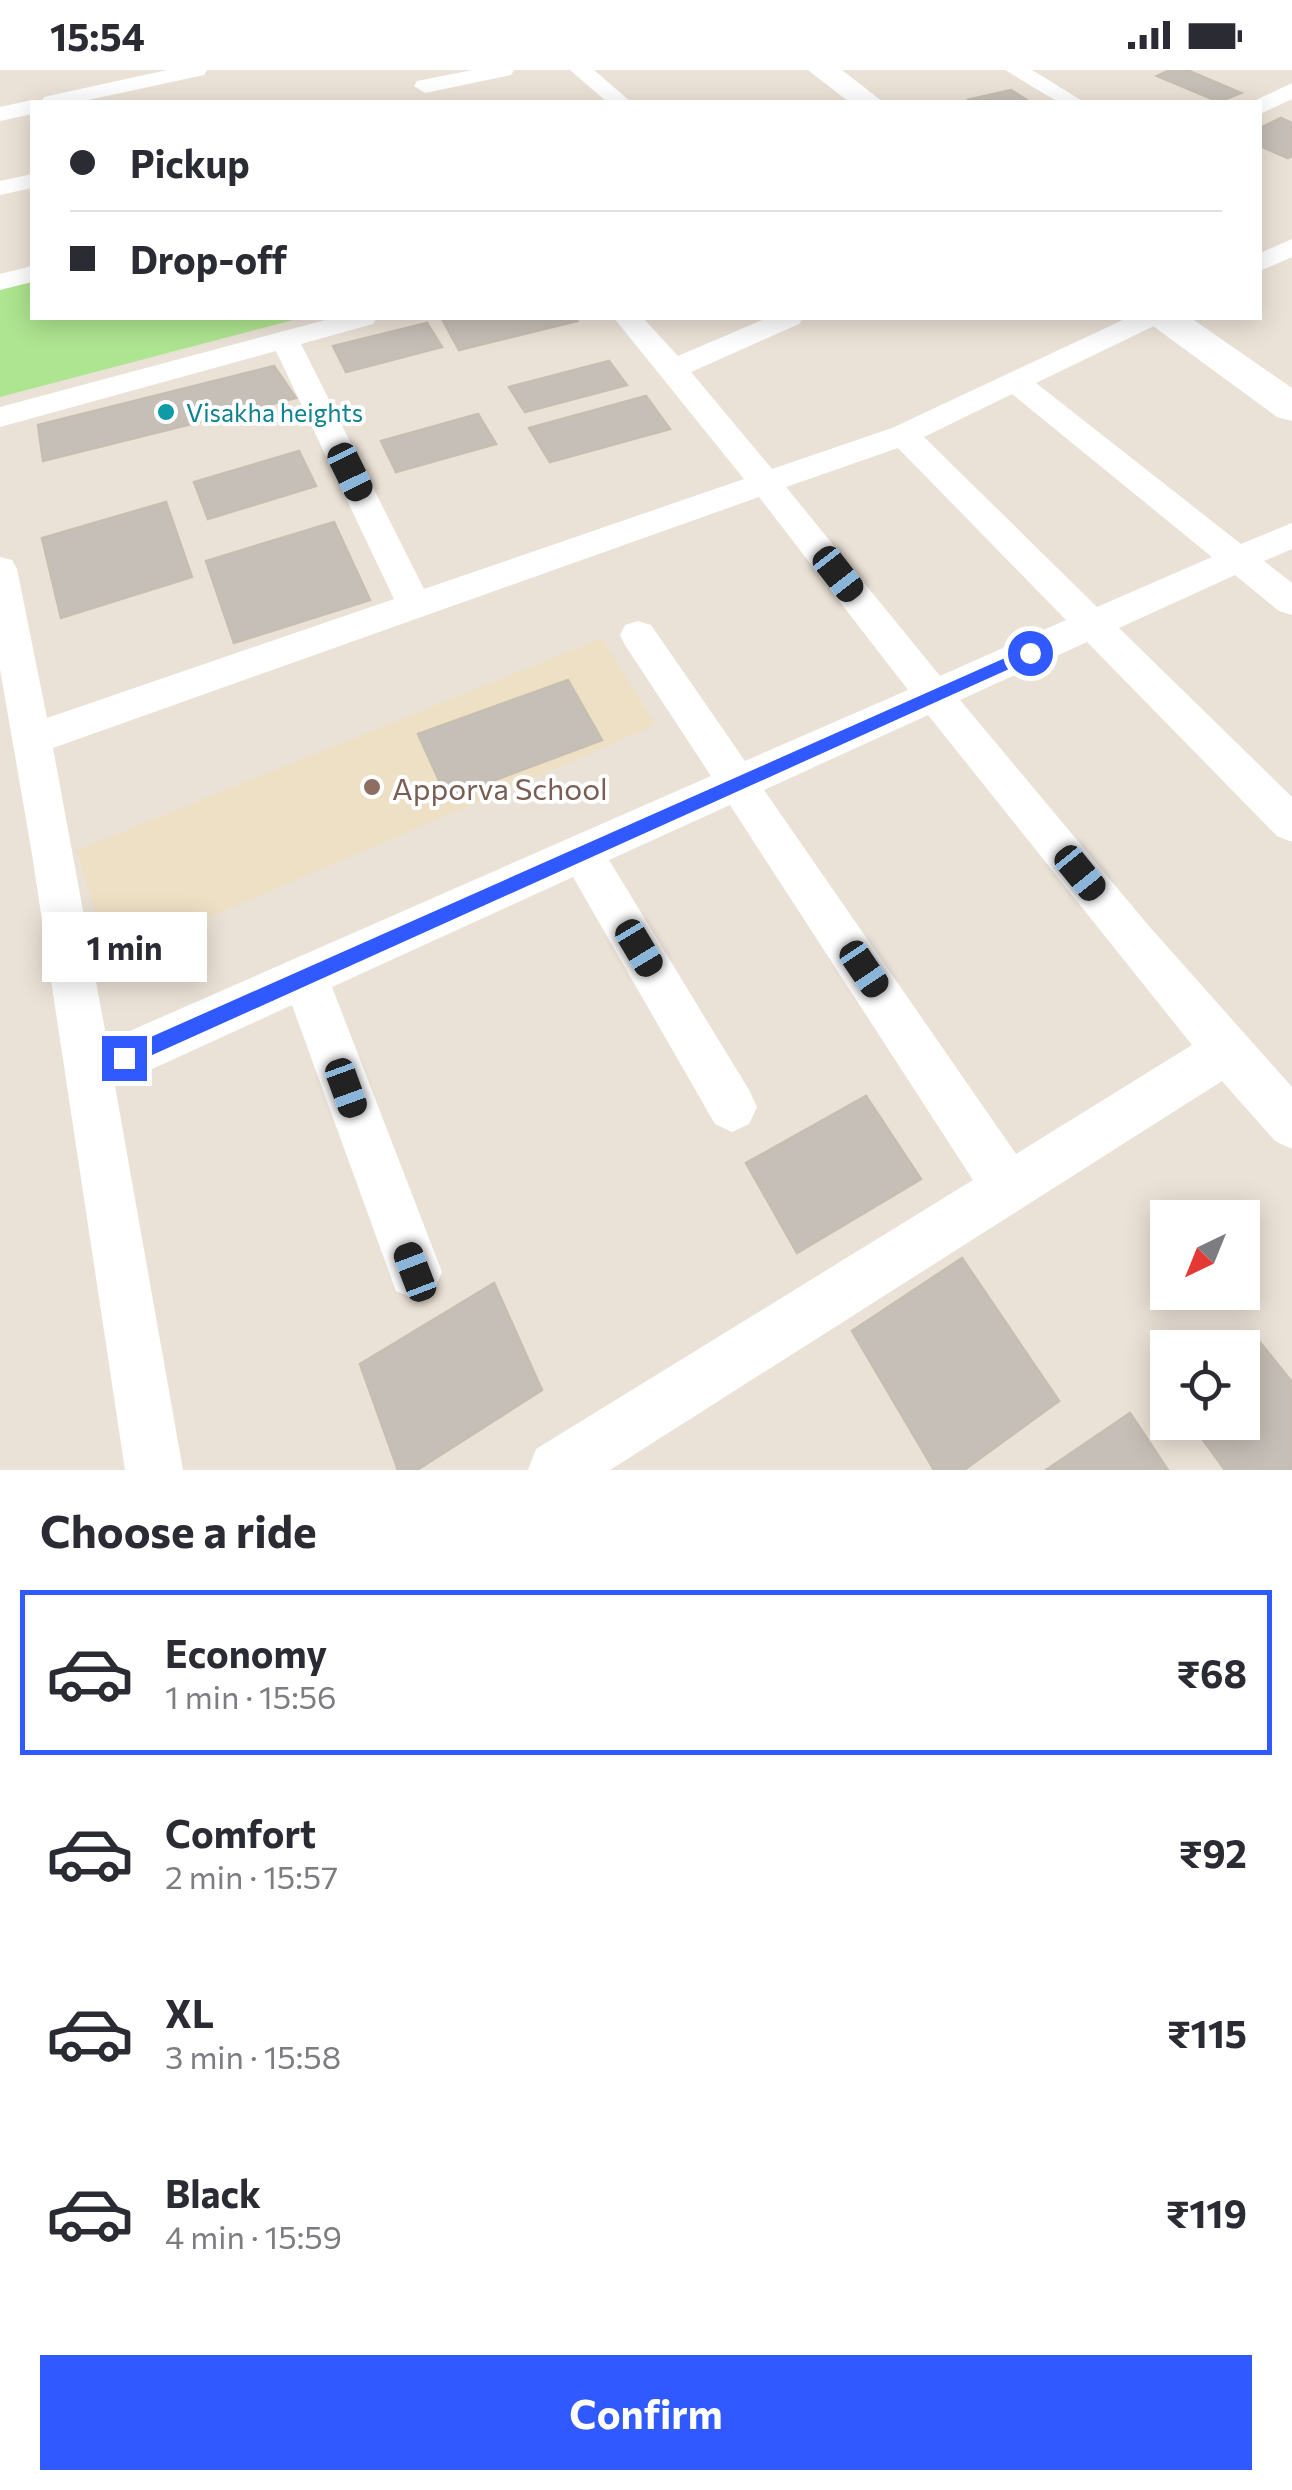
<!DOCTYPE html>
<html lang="en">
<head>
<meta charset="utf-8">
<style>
	:root { --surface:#fff; --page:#f7f7f7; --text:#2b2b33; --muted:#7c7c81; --line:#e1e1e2; --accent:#305aff }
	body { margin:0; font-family:Commissioner,sans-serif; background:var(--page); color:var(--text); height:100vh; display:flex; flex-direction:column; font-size:38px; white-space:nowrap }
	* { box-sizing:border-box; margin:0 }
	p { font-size:32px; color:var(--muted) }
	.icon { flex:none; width:55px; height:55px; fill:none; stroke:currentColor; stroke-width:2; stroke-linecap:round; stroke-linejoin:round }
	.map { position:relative; height:1400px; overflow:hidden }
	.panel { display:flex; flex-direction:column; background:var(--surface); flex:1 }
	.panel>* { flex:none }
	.banner { position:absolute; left:30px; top:30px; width:1232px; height:220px; border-radius:0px; box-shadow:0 5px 25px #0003; display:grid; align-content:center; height:220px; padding:0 40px; background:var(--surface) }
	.needle { width:65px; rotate:223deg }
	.buttons { position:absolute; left:1150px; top:1130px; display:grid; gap:20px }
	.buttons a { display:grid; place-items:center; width:110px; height:110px; border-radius:0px; background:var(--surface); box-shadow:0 5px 25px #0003; font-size:50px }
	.end { position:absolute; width:45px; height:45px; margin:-22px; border:12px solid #305aff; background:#fff; box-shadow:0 0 0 5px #fff }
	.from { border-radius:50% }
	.bubble { position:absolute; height:70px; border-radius:0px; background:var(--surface); box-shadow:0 5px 25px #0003; font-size:32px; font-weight:700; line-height:70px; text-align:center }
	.car { position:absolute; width:30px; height:60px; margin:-30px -15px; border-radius:12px; box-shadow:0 0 8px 2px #0007; background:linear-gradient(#222 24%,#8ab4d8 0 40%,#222 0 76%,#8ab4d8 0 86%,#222 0) }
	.banner b { display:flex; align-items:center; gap:35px; height:95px; font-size:38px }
	.banner b+b { border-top:2px solid var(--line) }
	.banner i { width:25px; height:25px; background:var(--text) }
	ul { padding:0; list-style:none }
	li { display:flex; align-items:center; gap:30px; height:165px; margin:0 20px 15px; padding:0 20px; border:5px solid transparent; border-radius:0px }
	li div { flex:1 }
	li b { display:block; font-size:38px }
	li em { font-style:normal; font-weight:700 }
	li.on { border-color:var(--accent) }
	li>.icon { width:90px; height:90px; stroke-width:1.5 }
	h2 { padding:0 40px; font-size:45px; line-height:120px }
	.action { display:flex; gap:20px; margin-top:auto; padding:20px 40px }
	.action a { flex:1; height:115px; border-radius:0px; background:var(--accent); color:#fff; font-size:40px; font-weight:700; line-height:115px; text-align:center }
	.status { display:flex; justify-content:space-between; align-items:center; height:70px; padding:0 50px; background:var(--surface); direction:ltr }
	.status svg { height:28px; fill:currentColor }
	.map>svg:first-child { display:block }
	.education { fill:#eee0c5 }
	.green { fill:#aee590 }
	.building { fill:#c6bfb7; stroke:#c6beb1; stroke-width:2.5 }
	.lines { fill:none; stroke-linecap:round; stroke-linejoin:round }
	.street { fill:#fff; fill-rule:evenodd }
	.secondary { fill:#fff; fill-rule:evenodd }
	.route { fill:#305aff }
	.culture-dot { fill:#0f9aa8; stroke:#fff; stroke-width:4 }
	.education-dot { fill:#8d6e63; stroke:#fff; stroke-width:4 }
	.labels { text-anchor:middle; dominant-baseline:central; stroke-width:8; stroke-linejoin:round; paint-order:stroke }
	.far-culture-label { font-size:25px; fill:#0d838f; stroke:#fff; text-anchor:start }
	.education-label { font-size:30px; fill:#785e54; stroke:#fff; text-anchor:start }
</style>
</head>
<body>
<div class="status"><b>15:54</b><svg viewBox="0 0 49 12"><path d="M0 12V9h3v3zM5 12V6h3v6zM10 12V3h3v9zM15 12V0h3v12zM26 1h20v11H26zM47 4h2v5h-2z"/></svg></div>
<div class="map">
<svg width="1292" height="1400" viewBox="0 0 1292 1400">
	<rect width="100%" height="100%" fill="#ebe2d7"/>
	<path class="education" d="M602,568l54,87 -547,236 -32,-111z"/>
	<path class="green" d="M32,207v41h269l-301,79v-112z"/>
	<path class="building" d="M1170,0h17l54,23 -22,9 -62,-26z
		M1011,20l19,12 -63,-2z
		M1281,48l11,5v33l-4,2 -28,-12v-18z
		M449,248h125l3,3 -118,29 -17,-31z
		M427,253l15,24 -96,25 -13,-26z
		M609,291l18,24 -102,27 -16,-25z
		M274,296l22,32 -253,63 -5,-36z
		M646,326l24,33 -120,33 -21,-34z
		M478,344l18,30 -100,28 -15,-31z
		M299,381l17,35 -108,33 -14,-37z
		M166,432l26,75 -131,41 -19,-80z
		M334,452l36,78 -136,43 -28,-82z
		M568,610l34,60 -155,58 -29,-64z
		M866,1026l55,83 -124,74 -51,-90z
		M962,1188l97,143 -95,69h-30l-82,-139z
		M494,1213l48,107 -125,80h-19l-38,-106z
		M1251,1261l41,51v88h-67l-35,-48h52v-74h-12z
		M1130,1343l38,57h-122z"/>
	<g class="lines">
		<path class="street" d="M167,0h40l-3,5 -125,27h-38l3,-5z
			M472,0h42l-3,5 -86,18 -11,-7 3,-5z
			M570,0h24l37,32h-24z
			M1005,0h27l52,32h-26z
			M1292,13v16l-32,15v-12h-8z
			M32,30l8,2h-8v12l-32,7v-14z
			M32,104v14l-32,7v-14z
			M1292,169v18l-32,14v-18z
			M32,196v16l-32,8v-16z
			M333,248h44l-4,6 -72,20 123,245 320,-110 -130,-161h29l35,38 89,-38h36l-4,6 -108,48 81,97 120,-41 235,-110h35l-4,6 -122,59 205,161 51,-21v26l-28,12 28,22v32l-13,-4 -44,-36 -116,53 173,169v45l-15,-6 -190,-194 -127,58 188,225 144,162v62l-17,-8 -53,-60 -612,389h-82l8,-21 437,-269 -243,-375 -121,55 140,230 8,17 -8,17 -17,8 -17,-8 -142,-247 -241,110 110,285 -8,19 -19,8 -19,-8 -104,-286 -177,81 68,384h-58l-93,-616 -32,-185v-112l12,3 5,9 30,149 347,-119 -118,-248 -276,76v-20zM1012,324l200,163 -115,50 -173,-170zM898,378l168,172 -126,56 -154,-189zM759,427l149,193 -163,71 -94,-136 -13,-4 -13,4 -5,10 5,10 86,131 -604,265 -54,-293zM928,645l264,330 -176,109 -252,-364z"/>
		<path class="secondary" d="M808,0h34l41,32h-34z
			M1148,248h43l101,70v33l-15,-4 -124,-91z"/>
	</g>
	<path class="route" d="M1030,577l6,2v8l-906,408h-13v-13z"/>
	<circle class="culture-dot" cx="166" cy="342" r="10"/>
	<circle class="education-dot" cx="372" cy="717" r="10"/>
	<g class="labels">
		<g class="far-culture-label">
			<text x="186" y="342">Visakha heights</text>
		</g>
		<g class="education-label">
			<text x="392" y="717">Apporva School</text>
		</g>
	</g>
</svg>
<div class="buttons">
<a><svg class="needle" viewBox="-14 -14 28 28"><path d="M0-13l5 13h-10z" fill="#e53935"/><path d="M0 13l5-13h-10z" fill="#7c7c81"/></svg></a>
<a><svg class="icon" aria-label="locate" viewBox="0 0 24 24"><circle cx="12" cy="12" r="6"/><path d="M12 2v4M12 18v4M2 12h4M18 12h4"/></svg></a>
</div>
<i class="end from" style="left:1030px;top:583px"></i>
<i class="end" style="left:124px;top:988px"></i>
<div class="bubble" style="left:42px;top:842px;width:165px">1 min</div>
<i class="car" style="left:350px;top:402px;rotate:154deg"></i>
<i class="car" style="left:838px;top:504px;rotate:142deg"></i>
<i class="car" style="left:1080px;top:803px;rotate:141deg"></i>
<i class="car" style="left:639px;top:878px;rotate:149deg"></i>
<i class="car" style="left:864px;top:899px;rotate:146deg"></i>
<i class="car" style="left:346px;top:1018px;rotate:160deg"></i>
<i class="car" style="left:415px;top:1202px;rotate:339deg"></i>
<div class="banner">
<b><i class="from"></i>Pickup</b>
<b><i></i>Drop-off</b>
</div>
</div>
<section class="panel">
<h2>Choose a ride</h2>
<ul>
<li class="on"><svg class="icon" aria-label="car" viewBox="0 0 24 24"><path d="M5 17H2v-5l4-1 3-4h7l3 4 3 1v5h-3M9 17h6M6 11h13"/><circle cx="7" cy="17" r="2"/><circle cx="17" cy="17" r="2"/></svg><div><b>Economy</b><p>1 min · 15:56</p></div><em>₹68</em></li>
<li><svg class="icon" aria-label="car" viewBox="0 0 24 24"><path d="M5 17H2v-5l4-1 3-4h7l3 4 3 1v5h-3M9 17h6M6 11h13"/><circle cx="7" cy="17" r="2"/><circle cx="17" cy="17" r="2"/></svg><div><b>Comfort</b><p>2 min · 15:57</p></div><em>₹92</em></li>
<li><svg class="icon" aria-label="car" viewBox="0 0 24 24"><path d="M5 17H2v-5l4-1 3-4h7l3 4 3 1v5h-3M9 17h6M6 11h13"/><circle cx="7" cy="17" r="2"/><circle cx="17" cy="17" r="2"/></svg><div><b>XL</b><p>3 min · 15:58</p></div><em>₹115</em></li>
<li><svg class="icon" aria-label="car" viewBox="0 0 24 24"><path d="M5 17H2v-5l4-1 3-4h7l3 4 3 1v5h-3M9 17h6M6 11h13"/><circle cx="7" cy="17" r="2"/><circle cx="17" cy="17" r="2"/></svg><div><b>Black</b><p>4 min · 15:59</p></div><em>₹119</em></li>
</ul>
<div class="action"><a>Confirm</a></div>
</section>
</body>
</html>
